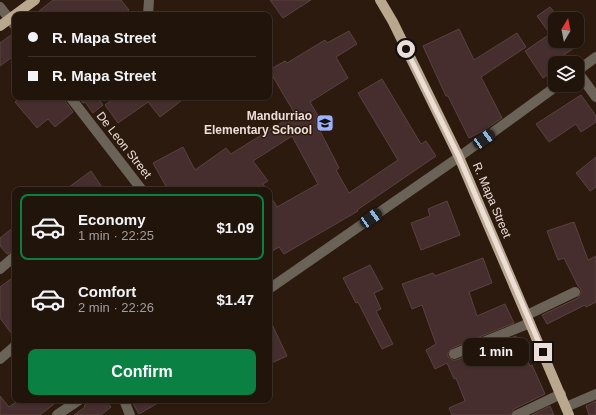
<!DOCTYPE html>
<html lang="en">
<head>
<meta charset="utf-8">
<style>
	:root { --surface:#21140b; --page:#291d14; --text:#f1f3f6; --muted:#a29e9d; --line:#3e332c; --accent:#0b8043 }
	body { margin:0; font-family:Helvetica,sans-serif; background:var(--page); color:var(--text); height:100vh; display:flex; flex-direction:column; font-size:15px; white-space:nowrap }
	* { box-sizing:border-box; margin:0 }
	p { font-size:13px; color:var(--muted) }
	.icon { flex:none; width:22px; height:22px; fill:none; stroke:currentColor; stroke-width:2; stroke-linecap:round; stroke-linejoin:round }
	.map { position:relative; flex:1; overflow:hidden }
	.side { position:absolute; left:12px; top:187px; width:260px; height:216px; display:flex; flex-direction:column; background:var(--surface); border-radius:8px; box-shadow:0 1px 3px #0004,0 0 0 1px var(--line) }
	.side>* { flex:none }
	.hud { position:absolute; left:12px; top:12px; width:260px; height:88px; border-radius:8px; box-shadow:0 1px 3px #0004,0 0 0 1px var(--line); display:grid; align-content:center; height:88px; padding:0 16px; background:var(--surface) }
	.needle { width:26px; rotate:10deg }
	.controls { position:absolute; left:548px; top:12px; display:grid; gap:8px }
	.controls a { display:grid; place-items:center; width:36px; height:36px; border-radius:8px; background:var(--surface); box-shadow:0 1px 3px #0004,0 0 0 1px var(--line); font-size:20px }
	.end { position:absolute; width:18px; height:18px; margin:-9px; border:5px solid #ecded7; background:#111; box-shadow:0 0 0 2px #111 }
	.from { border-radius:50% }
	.bubble { position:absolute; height:28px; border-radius:8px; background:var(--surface); box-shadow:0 1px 3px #0004,0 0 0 1px var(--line); font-size:13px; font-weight:600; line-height:28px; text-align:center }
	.car { position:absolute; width:12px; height:24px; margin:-12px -6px; border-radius:5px; box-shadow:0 0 3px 1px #0007; background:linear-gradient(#222 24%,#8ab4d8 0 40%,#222 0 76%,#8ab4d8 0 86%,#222 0) }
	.hud b { display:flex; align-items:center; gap:14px; height:38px; font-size:15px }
	.hud b+b { border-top:1px solid var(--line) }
	.hud i { width:10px; height:10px; background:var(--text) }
	ul { padding:7px 0 0; list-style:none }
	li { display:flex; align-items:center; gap:12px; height:66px; margin:0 8px 6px; padding:0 8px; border:2px solid transparent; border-radius:8px }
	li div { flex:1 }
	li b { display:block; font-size:15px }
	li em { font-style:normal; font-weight:600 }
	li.selected { border-color:var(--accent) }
	li>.icon { width:36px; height:36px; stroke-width:1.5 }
	.action { display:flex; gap:8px; margin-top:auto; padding:8px 16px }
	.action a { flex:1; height:46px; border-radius:8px; background:var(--accent); color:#fff; font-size:16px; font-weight:600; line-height:46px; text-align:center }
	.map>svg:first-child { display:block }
	.building { fill:#452e2d; stroke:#5b4241 }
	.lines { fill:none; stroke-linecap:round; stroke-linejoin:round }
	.minor { stroke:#6b6357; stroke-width:10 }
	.major { stroke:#b9a88e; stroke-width:10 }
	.route { stroke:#ecded7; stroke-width:5 }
	.labels { text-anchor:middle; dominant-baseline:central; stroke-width:3; stroke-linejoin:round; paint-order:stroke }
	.poi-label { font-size:12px; font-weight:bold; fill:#ecded7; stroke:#2c1a0f; text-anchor:end }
	.street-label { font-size:12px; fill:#ecded7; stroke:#2c1a0f }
</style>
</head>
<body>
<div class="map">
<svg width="596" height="415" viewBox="0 0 596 415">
	<rect width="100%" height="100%" fill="#2c1a0f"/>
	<path class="building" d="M53,0h68l8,10 -7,5h-88z
		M270,0h41l-28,18z
		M550,7l5,6v28h29l-20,14 5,8h-14v7l-12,8 -18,-27 25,-17 -13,-18z
		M459,29l15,31 43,-27 9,14 -45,30 21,41 -19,13 -14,7 -21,-42h-2l-23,-50z
		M349,31l8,13 -21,13 12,21 -38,24 10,17 -5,2 24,47 -3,2 13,23 49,-33 -40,-67 24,-14 39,65 5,-3 10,15 -79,54 1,1 -74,43 -5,-7 -10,6v-59l8,13 41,-23 -26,-48 -39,25 15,20 -5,3 4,6h-99l-15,-27 30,-16 12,23 31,-22 5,6 64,-40 -26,-44 16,-9 2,2 38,-23 2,3z
		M15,32v23l-15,11v-23z
		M581,95l15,21v6l-15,10 -5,-8 -27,18 -13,-18z
		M21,97h43l1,4 8,11 -18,15 -7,-8 -11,9 -22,-26z
		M78,97h19l6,8 -10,8 -8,-11 -2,1z
		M116,97h70l-26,20 -12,-15 -30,21 -13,-18z
		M596,157v30l-6,4 -14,-18z
		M91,171l13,19h-39z
		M447,201l13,34 -39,15 -10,-27 19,-7 -2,-7z
		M574,222l14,38 8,-4v46l-10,5 -1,-2 -38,19 -5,-9 36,-17 3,-5v-4l-3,-3 -14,-28 -6,2 -11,-29z
		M15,226v24l-8,4 -7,-8v-8z
		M483,258l9,25 -23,9 8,24 28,-12 9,19 -62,25 -4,5v4l5,3h3l60,-24 14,30 2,-1 13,29 -31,15 -3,6h-59l-3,-7 16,-7 -9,-23 -2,1 -7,-16 -12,6 -9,-19 10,-6 -14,-39 -10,4 -10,-25 31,-11 2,3z
		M370,265l13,24 -9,4 7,16 -5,2 17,33 -11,5 -24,-47 -2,1 -13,-25z
		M15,276v62l-15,-20v-31z
		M269,318l18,38 -18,8z
		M0,396l9,11 10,-7h40l-19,15h-40z
		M91,400h14l6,7 -10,8h-27l11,-8 -1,-1z
		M131,400h32l-24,14z
		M596,401v14h-7l-3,-9z
		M550,406l4,9h-22z"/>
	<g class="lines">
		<path class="minor" d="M0,7l15,19
			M148,15l1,-15
			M577,71l19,26
			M577,71l19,-14
			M70,97l72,93
			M0,269l15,-13
			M269,289l190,-132 99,-72
			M527,315l48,-23
			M454,354l76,-31
			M0,359l15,-13
			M124,400l6,15
			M566,407l30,-13
			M57,415l22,-15
			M517,415l44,-21"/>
		<path class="major" d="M380,0l13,22 66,135 110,258
			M0,26l35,-26"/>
	</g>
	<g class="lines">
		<path class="route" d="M406,49l53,108 84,195"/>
	</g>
	<defs>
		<g id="school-square" transform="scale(0.9)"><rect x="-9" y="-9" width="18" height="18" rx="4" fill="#9eb3fd" stroke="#2c1a0f"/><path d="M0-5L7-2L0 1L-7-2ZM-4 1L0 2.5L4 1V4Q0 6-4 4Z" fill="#111"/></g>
	</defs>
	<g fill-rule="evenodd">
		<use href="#school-square" x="325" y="123"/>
	</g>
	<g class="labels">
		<g class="poi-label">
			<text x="312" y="116">Mandurriao<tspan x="312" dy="14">Elementary School</tspan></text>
		</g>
		<g class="street-label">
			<text transform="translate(124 145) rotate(52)">De Leon Street</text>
			<text transform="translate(492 200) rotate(67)">R. Mapa Street</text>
		</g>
	</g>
</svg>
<div class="controls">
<a><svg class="needle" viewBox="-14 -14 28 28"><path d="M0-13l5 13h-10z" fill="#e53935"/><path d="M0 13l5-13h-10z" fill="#a29e9d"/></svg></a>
<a><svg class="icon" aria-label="layers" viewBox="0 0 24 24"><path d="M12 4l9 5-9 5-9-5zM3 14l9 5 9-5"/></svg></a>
</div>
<i class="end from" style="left:406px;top:49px"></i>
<i class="end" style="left:543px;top:352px"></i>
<div class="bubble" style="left:463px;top:338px;width:66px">1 min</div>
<i class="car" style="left:484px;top:139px;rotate:54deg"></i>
<i class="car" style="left:371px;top:218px;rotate:55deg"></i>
<div class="hud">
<b><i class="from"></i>R. Mapa Street</b>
<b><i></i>R. Mapa Street</b>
</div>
<section class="side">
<ul>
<li class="selected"><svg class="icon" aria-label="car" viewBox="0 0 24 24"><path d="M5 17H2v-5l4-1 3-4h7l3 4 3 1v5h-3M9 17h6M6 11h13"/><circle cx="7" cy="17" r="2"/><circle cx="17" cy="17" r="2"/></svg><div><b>Economy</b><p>1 min · 22:25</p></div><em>$1.09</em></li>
<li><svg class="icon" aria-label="car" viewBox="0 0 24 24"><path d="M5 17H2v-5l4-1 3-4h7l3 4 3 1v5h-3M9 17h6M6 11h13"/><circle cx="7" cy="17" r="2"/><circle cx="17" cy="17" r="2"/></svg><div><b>Comfort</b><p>2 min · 22:26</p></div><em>$1.47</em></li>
</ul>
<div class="action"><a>Confirm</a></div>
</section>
</div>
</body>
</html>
